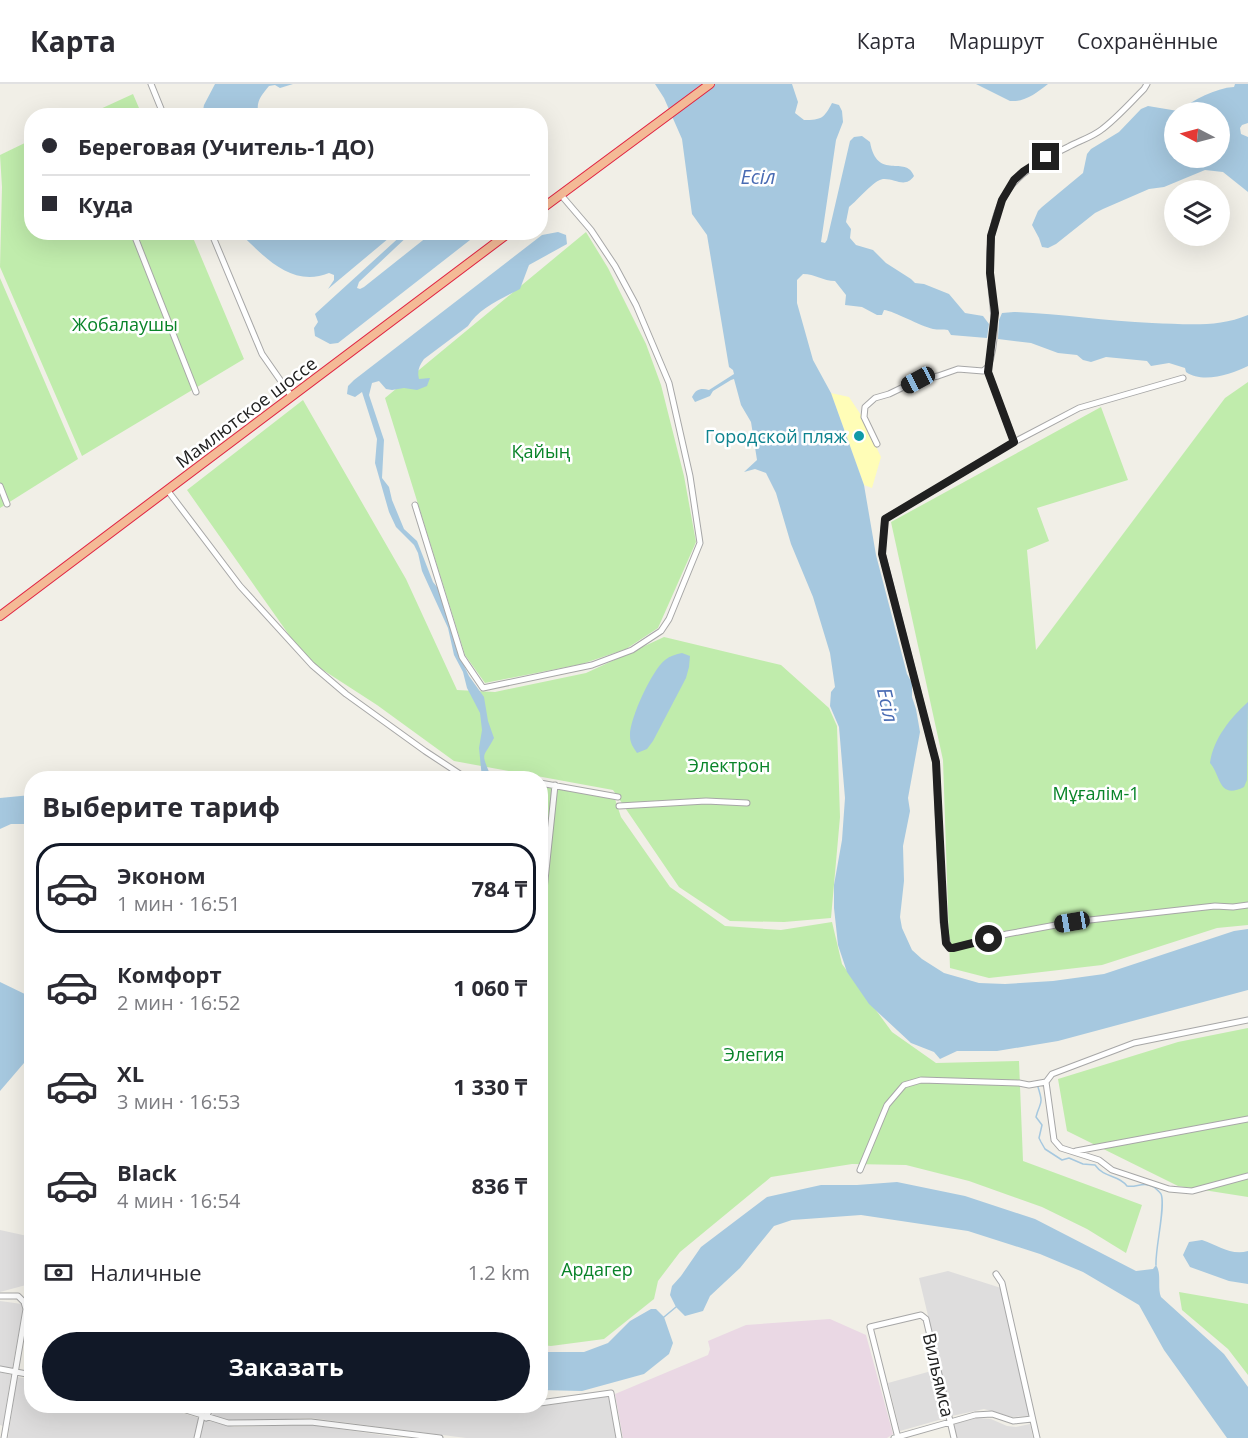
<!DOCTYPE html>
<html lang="ru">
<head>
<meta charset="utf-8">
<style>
	:root { --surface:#fff; --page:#f7f7f7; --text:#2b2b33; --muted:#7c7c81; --line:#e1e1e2; --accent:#111827 }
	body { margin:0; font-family:"Open Sans",sans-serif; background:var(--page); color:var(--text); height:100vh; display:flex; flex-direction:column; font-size:22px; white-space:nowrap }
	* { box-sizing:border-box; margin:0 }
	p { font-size:20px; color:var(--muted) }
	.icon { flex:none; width:33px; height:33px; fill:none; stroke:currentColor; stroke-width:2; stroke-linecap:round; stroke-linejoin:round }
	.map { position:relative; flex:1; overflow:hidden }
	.side { position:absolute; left:24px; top:687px; width:524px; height:642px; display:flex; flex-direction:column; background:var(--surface); border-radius:24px; box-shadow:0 6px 24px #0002 }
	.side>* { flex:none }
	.guide { position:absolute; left:24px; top:24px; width:524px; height:132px; border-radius:24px; box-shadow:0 6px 24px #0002; display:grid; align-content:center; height:132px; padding:0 18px; background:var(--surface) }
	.needle { width:39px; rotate:276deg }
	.tools { position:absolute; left:1164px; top:18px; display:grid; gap:12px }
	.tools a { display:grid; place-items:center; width:66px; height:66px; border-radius:50%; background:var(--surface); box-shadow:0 6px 24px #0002; font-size:30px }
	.end { position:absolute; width:27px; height:27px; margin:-14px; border:8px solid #202020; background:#fff; box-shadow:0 0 0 3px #fff }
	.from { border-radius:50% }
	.car { position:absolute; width:18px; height:36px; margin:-18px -9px; border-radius:8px; box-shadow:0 0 4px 2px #0007; background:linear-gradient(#222 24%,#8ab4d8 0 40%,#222 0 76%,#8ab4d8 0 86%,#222 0) }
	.guide b { display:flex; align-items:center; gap:21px; height:57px; font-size:22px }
	.guide b+b { border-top:2px solid var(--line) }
	.guide i { width:15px; height:15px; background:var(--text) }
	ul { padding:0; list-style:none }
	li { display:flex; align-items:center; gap:18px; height:90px; margin:0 12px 9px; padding:0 6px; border:3px solid transparent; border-radius:24px }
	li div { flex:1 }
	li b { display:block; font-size:22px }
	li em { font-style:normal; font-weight:700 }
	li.on { border-color:var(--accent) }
	li>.icon { width:54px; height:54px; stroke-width:1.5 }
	h2 { padding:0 18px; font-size:27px; line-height:72px }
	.pay { display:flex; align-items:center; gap:15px; height:66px; padding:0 18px; font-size:22px }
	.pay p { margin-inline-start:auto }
	.cta { display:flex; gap:12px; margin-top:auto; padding:12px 18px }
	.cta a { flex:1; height:69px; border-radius:36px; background:var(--accent); color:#fff; font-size:24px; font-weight:700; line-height:69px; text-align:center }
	header { display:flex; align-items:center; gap:36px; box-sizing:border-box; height:84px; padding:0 30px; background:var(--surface); border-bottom:2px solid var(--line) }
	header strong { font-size:28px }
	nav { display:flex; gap:33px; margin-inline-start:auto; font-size:21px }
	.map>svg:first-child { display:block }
	.residential { fill:#dedddd }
	.industrial { fill:#ead8e4 }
	.grass { fill:#c0ecac }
	.sand { fill:#fffdb7 }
	.water { fill:#a6c8df; fill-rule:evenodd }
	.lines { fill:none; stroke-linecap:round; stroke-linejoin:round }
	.stream { stroke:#a6c8df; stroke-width:1.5 }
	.minor-casing { stroke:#a7a7a7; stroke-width:7 }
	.trunk-casing { stroke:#e02342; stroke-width:10 }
	.minor { stroke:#fff; stroke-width:5 }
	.trunk { stroke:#f4ba96; stroke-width:8 }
	.route { stroke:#202020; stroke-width:8 }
	.culture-dot { fill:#0f9aa8; stroke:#fff; stroke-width:2 }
	.labels { text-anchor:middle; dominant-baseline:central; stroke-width:5; stroke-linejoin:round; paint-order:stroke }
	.park-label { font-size:18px; fill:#098429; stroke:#fff }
	.street-label { font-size:18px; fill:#202020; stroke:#fff }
	.culture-label { font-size:18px; fill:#0d838f; stroke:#fff; text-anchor:end }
	.water-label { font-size:20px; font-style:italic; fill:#496bb3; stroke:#fff }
</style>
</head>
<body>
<header>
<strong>Карта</strong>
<nav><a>Карта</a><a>Маршрут</a><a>Сохранённые</a></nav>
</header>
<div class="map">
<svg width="1248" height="1354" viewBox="0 0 1248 1354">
	<rect width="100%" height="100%" fill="#f1efe7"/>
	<path class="residential" d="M0,1146l32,7 -1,39 -5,9 -26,7z
		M948,1187l53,17 28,128 -17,1 -28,-8 -32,7 -33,-138z
		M0,1217l22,3 1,5 -11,61 -12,-3z
		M935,1286l11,48 -46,13 -12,-48z
		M0,1288l11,3 -8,51 -3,-1z
		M17,1293l14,2 1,27h128l39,12 -5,20h-186z
		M610,1312l7,42h-151l-155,-20 -77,3 -13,-1 -12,-5 4,-9h263l15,5h20z
		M977,1334l14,1 16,7 9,1 14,-3 3,14h-76l-3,-14z
		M204,1336l30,7 77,-2 91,13h-202z"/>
	<path class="industrial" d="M830,1235l36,16 27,99 -6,4h-264l-8,-44 93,-39 2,-6 -2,-8 38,-16z"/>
	<path class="grass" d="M133,10l9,21 -57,1z
		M31,56l1,92 159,1 53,126 -162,97 -82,-189 2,-80 -2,-32z
		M586,148l22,36 38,76 15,41 23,91 12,66 -38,86 -32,21 -44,15 -97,19 -20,-28 -80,-257z
		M0,194l78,181 -78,49z
		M1248,298v543l-31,3 -115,37 -113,13 -39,-10 -7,-208 -52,-238 210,-115 27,73 -91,28 12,33 -22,9 9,100 189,-252z
		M303,316l103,179 51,111 38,2 91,-19 78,-36 117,28 48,43 8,18 3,91 -9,101 -47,4 -54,-1 -51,-34 -66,-97 -159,-29 -77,-56 -71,-46 -119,-169z
		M540,702l75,13 6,18 49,70 55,39 56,4 51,-8 10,42 50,68 44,31 83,-2 4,100 119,44 -16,48 -39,-24 -45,-22 -73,-26 -63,-16 -54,-1 -81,13 -91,75 -22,29 -4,18 -50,40 -53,7 -11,-1z
		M1248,944v169l-70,-11 -111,-55 -9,-52 120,-37z
		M1179,1208l69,12v71l-20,-26 -46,-39z"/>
	<path class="sand" d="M831,309l18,4 12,18 20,42 -9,31 -8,-3z"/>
	<path class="water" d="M215,0h78l-13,4 -5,-3 -6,1c-8,10 -14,16 -10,29h-57l2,-10z
		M655,0h137l6,18 -3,11 9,7c18,0 20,-2 28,-17l7,2 3,6 1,11 -7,18 -15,102 4,1 2,-3 23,-99 4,-4 8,-1 8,6c7,40 36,12 44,34 -9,13 -19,2 -31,3 -9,1 -25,21 -34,28l-3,15 5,7 -1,9 6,7 17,5 13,13 25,16 4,4 9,1 25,10 16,19 18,3 6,8 -2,14 -36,-3 -3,-5c-5,-1 -10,0 -15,-1 -13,-3 -39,-18 -49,-19l-2,5h-5l-15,-8 -17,-2 1,-10 -11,-14c-12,0 -20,-7 -32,-7l-6,6v23l16,57 18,33 33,92 12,70 31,119 5,9v14l4,12 4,23 -12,66 2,13 -7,35 1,35 -4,36 2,11 10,22 10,9 22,14 35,10 26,1 48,-3 51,-7 130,-43 14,-2v61l-190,51 -61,10h-40l-17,8 -6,-7 -23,-9 -42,-39 -22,-32 -9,-27 -4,-37v-23l8,-45 3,-42 -6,-71 -9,-21 1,-14 4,-5 -5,-34 -17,-56 -22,-53 -15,-51 -10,-20 -11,-4 -11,3 13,-12 -6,-38 -10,-17 -7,-26 -3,1 -18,11 -3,5 -15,6 -3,-5c4,-8 9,-9 17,-7l25,-16 -1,-4 -4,-3 -22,-132 -15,-21 -10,-75 -18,-41z
		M976,0h72c-12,9 -22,18 -38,17z
		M1235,0h13v39l-6,2 -2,3 1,6 7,3v55l-25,-20 -18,-2 -41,17 -15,2 -46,20 -8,4 -39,31 -8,4 -6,-1 -3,-9 -7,-13 6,-14 4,-4 41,-34 4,-19 4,-5 28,-17 22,-23 7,-3 30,5c16,-11 37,-23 56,-24zM1174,28h46v46h-46z
		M558,148l8,3 1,9 -38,21 -9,24c-18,9 -42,20 -52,37l-44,33c-5,7 -7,12 -5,20l11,-1 -3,8 -10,4 -13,-2 -12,2 -6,-1 -7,-8 -7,2 -3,12 15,45 -2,38 7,9 3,13 12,29 13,12 16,41 8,10 3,18 6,10 7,31 12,25 15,21 4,24 6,17c-10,20 -14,13 -4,36l-8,4 -3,-30 3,-18 -2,-17 -13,-25 -4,-16 -9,-17 -6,-27 -26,-57 -4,-18 -4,-8 -18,-18 -7,-15 -14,-49 2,-24 -15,-47 -7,5 -8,-3 1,-8 6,-6 188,-145z
		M240,149h155l-67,56 6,-9v-5l-5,-2c-37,15 -65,-16 -89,-40z
		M404,149h7l-52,49 -2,6 3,1 4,-2 68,-54h47l-141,110 -8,1 -15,-8 -1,-8 4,-6 -3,-8z
		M1014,228c46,2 92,9 138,11 33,1 65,5 96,-8v51c-16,8 -45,18 -62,6l-1,-4 -16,-5 -18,3 -4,-5 -41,-4 -15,5 -8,-2 -6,-5 -19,-2 -27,-10 -33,-4 1,-19 3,-7z
		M682,569l8,3 -1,11 -3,11 -33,63 -6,8 -10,4c-4,-6 -7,-10 -7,-17 -1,-16 22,-66 35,-76 5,-4 11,-6 17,-7z
		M1248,618l-1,78 -3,7c-26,13 -23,-12 -34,-24 3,-24 21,-46 38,-61z
		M31,711v29h-20l-11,5v-31z
		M0,898l31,15 1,64 -8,2 -24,28z
		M897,1098l68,14 70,23 101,52 17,-2 3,-4c6,9 1,22 5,32l63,57 24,33v51h-21l-63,-88 -25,-45 -56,-33 -43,-18 -72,-23 -107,-16 -69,5 -18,6 -34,42 -30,28 -7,15 -18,5 -9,-9 -6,-12 2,-9 9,-10 20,-29 66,-50 54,-12h36z
		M1202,1156c16,5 29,16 46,11v33l-19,-3 -39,-14 -7,-12 6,-13z
		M651,1225h5l8,8 9,26 -4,11 -25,20 -62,17 -42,-1v-38h44l24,-9 22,-22z"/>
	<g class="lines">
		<path class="stream" d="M1038,1003c6,19 2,14 -2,30l6,8 -3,13 2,4 4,7 17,11 7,-2 14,6 12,1c10,14 23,9 32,21 10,2 15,-5 27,1 1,1 6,5 7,7 5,11 -6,55 -5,71
			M664,1233l12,-10"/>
		<g class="minor-casing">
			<path id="minor" d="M151,0l13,32
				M86,28l2,4
				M133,148l63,160
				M211,148l51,122 30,43
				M988,283v5l26,70
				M1183,294l-104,30 -65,34 -129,77 -3,34 54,209 7,160 5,24 5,2 54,-14 65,-12 143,-16 18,1 15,-2
				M877,360l-13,-27 1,-10 10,-9 14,-4 29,-14 20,-4 20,-7 25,2 5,-4c15,-41 -2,-79 2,-118 5,-59 28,-78 78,-102 11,-6 24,-10 33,-17 15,-11 29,-27 43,-41l3,-5
				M0,402l7,18
				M168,407l72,95 72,79 34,29 79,57 38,25h40l15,2
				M415,421l47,152 21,31 109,-23 40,-15 29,-19 8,-12 31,-76 -10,-67 -21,-93 -33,-78 -21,-39 -24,-36 -30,-35
				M540,699l78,14
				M619,722l87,-5 41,2
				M540,844l15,-143
				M1046,998l8,58 7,8 38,12 13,10 57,19 23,2 56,-15
				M1076,1067l172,-32
				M860,1086l27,-65 17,-20 17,-5 98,3 10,2 17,-3 6,-8 82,-31 114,-23
				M996,1190l6,9 35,155
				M0,1212h18l6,6 2,7 -22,129
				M0,1285l32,6
				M540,1319l71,-10 8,45
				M173,1322l55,17 83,-1 129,16
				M484,1322l8,2 35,-2
				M206,1334l5,-12
				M197,1354l5,-22
				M894,1354l81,-23 17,-1 21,7 19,-2
				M898,1354l-28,-111 51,-12 5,4 28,119"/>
		</g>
		<g class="trunk-casing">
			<path id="trunk" d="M540,126l170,-126
				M0,532l510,-384"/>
		</g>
		<use href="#minor" class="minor"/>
		<use href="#trunk" class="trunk"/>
	</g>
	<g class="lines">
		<path class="route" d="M989,855l-36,9h-3l-4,-5 -2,-21 -8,-160 -54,-208 3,-35 129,-77 -26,-70 7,-59 -5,-40 1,-37 11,-36 12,-20 10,-9 22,-14"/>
	</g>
	<circle class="culture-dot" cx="859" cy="352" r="6"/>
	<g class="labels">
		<g class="park-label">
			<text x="125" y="240">Жобалаушы</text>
			<text x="541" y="367">Қайың</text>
			<text x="729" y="681">Электрон</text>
			<text x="1096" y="709">Мұғалім-1</text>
			<text x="754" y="970">Элегия</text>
			<text x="597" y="1185">Ардагер</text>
		</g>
		<g class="street-label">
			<text transform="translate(246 328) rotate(-37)">Мамлютское шоссе</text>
			<text transform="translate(939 1291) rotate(77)">Вильямса</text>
		</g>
		<g class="culture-label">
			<text x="847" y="352">Городской пляж</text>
		</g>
		<g class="water-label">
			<text x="758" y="92">Есіл</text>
			<text transform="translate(888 621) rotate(77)">Есіл</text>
		</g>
	</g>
</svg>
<div class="tools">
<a><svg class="needle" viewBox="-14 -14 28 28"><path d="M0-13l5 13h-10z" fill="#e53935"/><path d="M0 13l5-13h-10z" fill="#7c7c81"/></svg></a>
<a><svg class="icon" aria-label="layers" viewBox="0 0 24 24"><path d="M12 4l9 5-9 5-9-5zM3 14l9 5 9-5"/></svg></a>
</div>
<i class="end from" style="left:989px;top:855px"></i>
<i class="end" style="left:1046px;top:73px"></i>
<i class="car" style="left:918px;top:296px;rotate:242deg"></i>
<i class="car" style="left:1072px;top:838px;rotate:260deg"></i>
<div class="guide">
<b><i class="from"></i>Береговая (Учитель-1 ДО)</b>
<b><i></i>Куда</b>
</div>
<section class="side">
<h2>Выберите тариф</h2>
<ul>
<li class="on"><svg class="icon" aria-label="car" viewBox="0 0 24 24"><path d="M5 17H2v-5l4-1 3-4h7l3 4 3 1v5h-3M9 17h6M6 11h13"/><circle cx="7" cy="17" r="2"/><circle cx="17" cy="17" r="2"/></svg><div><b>Эконом</b><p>1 мин · 16:51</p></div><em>784 ₸</em></li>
<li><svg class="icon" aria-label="car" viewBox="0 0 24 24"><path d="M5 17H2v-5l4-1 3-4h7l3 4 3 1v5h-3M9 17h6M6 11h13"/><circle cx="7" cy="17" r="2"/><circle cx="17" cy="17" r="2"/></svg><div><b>Комфорт</b><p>2 мин · 16:52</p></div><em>1 060 ₸</em></li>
<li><svg class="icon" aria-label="car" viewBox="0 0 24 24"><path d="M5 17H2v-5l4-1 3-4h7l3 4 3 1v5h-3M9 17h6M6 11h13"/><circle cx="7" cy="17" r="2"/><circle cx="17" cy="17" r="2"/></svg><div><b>XL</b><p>3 мин · 16:53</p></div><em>1 330 ₸</em></li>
<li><svg class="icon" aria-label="car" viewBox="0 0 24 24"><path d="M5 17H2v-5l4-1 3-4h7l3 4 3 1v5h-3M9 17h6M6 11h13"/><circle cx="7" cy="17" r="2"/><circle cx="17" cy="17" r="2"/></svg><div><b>Black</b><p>4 мин · 16:54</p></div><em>836 ₸</em></li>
</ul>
<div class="pay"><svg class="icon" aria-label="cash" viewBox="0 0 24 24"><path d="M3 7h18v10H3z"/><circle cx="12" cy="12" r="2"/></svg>Наличные<p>1.2 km</p></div>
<div class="cta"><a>Заказать</a></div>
</section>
</div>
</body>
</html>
